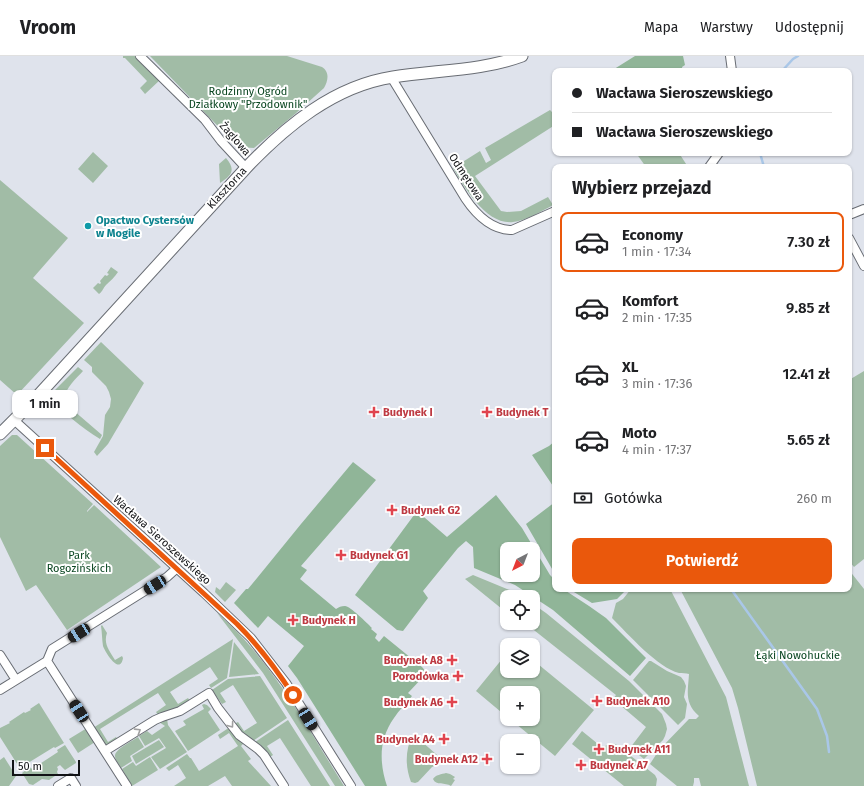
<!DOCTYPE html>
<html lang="pl">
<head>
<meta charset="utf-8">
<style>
	:root { --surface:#fff; --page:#f6f6f6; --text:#202124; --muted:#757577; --line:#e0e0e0; --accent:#ea580c }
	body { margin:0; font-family:"Fira Sans",sans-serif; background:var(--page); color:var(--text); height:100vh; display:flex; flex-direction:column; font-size:15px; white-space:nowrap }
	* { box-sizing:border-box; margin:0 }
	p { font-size:13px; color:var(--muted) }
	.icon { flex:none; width:22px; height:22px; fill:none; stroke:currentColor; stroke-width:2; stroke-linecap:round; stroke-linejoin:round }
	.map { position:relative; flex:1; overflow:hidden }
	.side { position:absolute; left:552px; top:108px; width:300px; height:428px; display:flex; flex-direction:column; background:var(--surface); border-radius:8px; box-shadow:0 1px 3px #0004 }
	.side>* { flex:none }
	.top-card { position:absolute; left:552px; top:12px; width:300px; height:88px; border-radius:8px; box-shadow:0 1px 3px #0004; display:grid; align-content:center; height:88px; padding:0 20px; background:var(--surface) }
	.needle { width:26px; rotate:222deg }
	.buttons { position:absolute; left:500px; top:486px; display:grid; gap:8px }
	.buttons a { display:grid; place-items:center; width:40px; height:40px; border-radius:8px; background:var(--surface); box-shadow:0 1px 3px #0004; font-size:20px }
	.scale { position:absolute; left:12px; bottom:10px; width:68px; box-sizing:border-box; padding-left:4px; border:2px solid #111215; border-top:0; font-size:11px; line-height:14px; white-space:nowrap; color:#111215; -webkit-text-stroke:3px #fff; paint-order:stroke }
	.end { position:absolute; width:18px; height:18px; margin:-9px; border:5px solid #ea580c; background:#fff; box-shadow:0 0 0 2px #fff }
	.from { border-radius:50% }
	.bubble { position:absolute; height:28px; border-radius:8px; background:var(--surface); box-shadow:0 1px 3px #0004; font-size:13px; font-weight:600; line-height:28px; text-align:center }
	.car { position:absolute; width:12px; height:24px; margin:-12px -6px; border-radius:5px; box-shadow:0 0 3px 1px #0007; background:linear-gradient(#222 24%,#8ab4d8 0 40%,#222 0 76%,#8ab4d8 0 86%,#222 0) }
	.top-card b { display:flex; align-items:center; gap:14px; height:38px; font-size:15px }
	.top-card b+b { border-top:1px solid var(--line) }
	.top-card i { width:10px; height:10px; background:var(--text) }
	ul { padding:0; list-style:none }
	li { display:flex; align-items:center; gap:12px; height:60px; margin:0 8px 6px; padding:0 12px; border:2px solid transparent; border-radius:8px }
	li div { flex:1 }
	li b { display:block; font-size:15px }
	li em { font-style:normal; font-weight:600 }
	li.active { border-color:var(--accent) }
	li>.icon { width:36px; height:36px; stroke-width:1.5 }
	h2 { padding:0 20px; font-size:18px; line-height:48px }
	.pay { display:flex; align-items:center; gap:10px; height:44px; padding:0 20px; font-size:15px }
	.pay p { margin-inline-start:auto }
	.primary-button { display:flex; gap:8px; margin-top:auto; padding:8px 20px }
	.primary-button a { flex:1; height:46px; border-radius:8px; background:var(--accent); color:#fff; font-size:16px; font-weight:600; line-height:46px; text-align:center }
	header { display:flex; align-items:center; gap:24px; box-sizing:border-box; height:56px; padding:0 20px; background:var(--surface); border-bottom:1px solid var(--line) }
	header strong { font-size:19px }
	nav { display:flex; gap:22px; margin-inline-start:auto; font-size:14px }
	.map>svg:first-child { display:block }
	.green { fill:#a1bca6 }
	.forest { fill:#90b598; fill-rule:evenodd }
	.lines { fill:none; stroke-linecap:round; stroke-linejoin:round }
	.stream { stroke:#a9c7e8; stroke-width:2.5 }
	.street-casing { stroke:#686c73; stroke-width:10 }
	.secondary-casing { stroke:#686c73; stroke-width:13 }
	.street { stroke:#fff; stroke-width:8 }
	.secondary { stroke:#fff; stroke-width:11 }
	.oneway { stroke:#a0a0a1 }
	.route { stroke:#ea580c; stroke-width:5 }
	.culture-dot { fill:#0f9aa8; stroke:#fff; stroke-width:1.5 }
	.health-dot { fill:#e0444e; stroke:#fff; stroke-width:1.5 }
	.labels { text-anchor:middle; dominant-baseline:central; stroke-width:4; stroke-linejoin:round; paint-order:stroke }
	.park-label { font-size:11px; fill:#0b4722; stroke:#fff }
	.street-label { font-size:11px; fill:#111215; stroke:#fff }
	.culture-label { font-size:11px; font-weight:bold; fill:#0d838f; stroke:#fff; text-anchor:start }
	.health-label { font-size:11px; font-weight:bold; fill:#be3a42; stroke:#fff; text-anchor:start }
</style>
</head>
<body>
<header>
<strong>Vroom</strong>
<nav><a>Mapa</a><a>Warstwy</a><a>Udostępnij</a></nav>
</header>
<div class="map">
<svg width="864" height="730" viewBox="0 0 864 730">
	<rect width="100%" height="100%" fill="#dfe3ec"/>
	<path class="green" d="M123,0h14l23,24 -15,14 -5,-6 7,-7 -22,-23h-2z
		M150,0h137l35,11c8,5 6,14 2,21l-29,26 -41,34 -16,-1z
		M550,54l5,5v10l-80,51 26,35 6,1 14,-1 27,-14 5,8c-11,6 -28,16 -40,17 -27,3 -48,-34 -60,-54l27,-17 6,12 5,-3 -6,-12z
		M93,96l15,14 -15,17 -15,-14z
		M636,97h43l9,14h-42z
		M226,102c10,12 6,17 -6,25l-1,-19z
		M0,124l68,58 -35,40 51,45 -67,72 -17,-15z
		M111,211l7,5c-3,5 -8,9 -12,13 -3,3 -3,6 -7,9l-6,-6 5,-5 2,1 1,-1 -1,-2 5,-6 2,1 2,-2 -2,-1z
		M101,286l43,41 -36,61 -11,12 -3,-4 9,-16 2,-21 5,-8 1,-8 -2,-7 -3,-6 -14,-14v-5l-8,-7z
		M78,311l5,4c-8,9 -22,20 -17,33l36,31 -2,4c-19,-12 -36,-26 -52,-42z
		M864,315v188l-10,8 -5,-6v-181z
		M12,379h5l76,69 -6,7v1l7,-7 67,62 -94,63 -31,-45 -10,6 -26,-54v-91z
		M849,514l15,19v197h-107l-19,-78 -6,-20 -52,-99h169z
		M473,519l39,16 9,6h-14v16l-42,-34z
		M226,526l10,8 -11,12 -10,-10 1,-5 4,3z
		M631,533h39l56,108 23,89h-48l-2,-8h-5v4l-1,4h-16l-27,-22 9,-14 30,-31h7l3,-3c-15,-13 -11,-25 -10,-42 -3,-1 -7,-1 -10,-1 -21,-5 -51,-39 -67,-55l4,-15 7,-4z
		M533,548l13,9 83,68 33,33 4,10 1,5 -2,7 -2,4 -19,19 -14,-11 16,-21 -33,-28 3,-4 -91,-72h8z
		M217,557c54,46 90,114 127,173h-9l-72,-113z
		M102,569l5,8c-4,11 3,18 8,27l7,-4 1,2c-3,18 -18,-6 -20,-12 -1,-6 -1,-14 -2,-20z
		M233,583l-6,39 -16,10 -2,-3 9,-6 -8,-12 -40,25 8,12 10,-6 2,3 -11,7 -21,7 -2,-3 10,-7 -8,-12 -58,36 8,13 8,-5 2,3 -11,5 -4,-2 -10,-15z
		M234,586l25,32 -30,3z
		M507,597v18h26v-11l61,50 -39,46 -45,-37h23v-26h-26v24l-31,-26z
		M649,605h2l16,10 14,6 3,4 2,5 -2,11 3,7 -2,14 -7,7 -45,-45z
		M260,620l27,42 -34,23 -11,-7 -8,-10 4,-2 6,9 13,-8 -24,-38 -13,8 6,9 -4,2 -10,-14 16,-11z
		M39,647l25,40 -9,5 -1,-1 -26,16 1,2 -8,5 -21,-33v-9l10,-5 -1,-1 15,-10 1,1 6,-3 -1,-1z
		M204,648l3,1 4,4 -3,3 12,18 -32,21 -13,-20 11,-6 -3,-4 21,-12 -2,-4z
		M167,663l1,6 19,27 -27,17 -9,-12 15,-9 -7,-10 -14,8 -6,-10 8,-5 5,4 13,-9 -6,-4z
		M288,664l42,66h-19l-31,-48 -13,8 6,9 -3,2 -15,-13v-2z
		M230,671l15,15 -4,4 10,13 -3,2 23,25h-39l-7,-10 -17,10h-34l12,-8 -8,-13 -9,6 -3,-3 21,-14 3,4h1l8,13 39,-25 -9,-13 -9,6 -2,-4z
		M87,672l8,14 -17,11 -9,-14z
		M582,675l21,17c4,-4 8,-6 14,-3l38,30 2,4 -1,7h-32l-52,-42z
		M413,678l31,27v1l-12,5 -14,15 -3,1 -4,-1c-6,-16 -6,-32 2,-48z
		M138,681l6,10 -14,9 2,5 -11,7c-2,-4 -6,-8 -6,-12 0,-7 17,-15 23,-19z
		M159,684l5,7 -28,17 -4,-8z
		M65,689l11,17v1l-11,7 -5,-5 -3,2 1,2 -1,3 1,2 -9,6 -7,-1 -9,6 -4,-1 -7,-11 8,-6 2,2 26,-17 -1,-2z
		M4,701l12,19 -7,10h-9v-26z
		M150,701l8,13 -26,16 -10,-17 11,-7 3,4z
		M446,717l4,1 5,3 -2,2 2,1 -4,6c-6,-4 -15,0 -18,-7 2,-4 9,-5 13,-6z"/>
	<path class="forest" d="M635,0h48l2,9 -3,2 1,4h-72z
		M555,385v48l-23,-34 17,-9z
		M353,406l23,18 -75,86 6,4 -7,9 36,30c3,-2 5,-3 9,-3 5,0 22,17 27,22l-1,1 6,5 -2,4 4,4 5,-6 38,31c3,3 5,7 3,12l-2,-2 -15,16 4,3c-6,8 -13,14 -18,22 -15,21 -15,44 -7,68h-22l-68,-108 -9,-12 16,-20 -36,-30 -10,12 -24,-25 12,-14h2l53,-65z
		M496,439l26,33 28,47 5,5v9h8l26,17 17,12 40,40 -16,18 -77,-66 -38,-25 -41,-17 -1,-21 -7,-6 -8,7 -35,43 5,7 -25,33 -6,-1 -42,-35 62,-84 30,26zM507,493h26v26h-26z
		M555,446v72l-29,-50z
		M569,533h58l-10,10 -6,1 -19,3z"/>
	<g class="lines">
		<path class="stream" d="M782,15l11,-12 5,-3
			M760,97l4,14
			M731,533l86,120 10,27 2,16"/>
		<g class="street-casing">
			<path id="street" d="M140,0l65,64 16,21 25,27
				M730,0l2,15
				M391,21l74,121c10,15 26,32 47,32l43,-19
				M709,111l10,-14
				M849,159l15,-6
				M849,182l15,28
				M14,364l190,173 47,45 35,45 65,103
				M0,599l16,25
				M47,605l80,125
				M0,634l47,-29 5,-12 115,-72 10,-9
				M105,695l50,-31 7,-3 18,-6 29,-18 9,15 21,27 19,14 6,6 20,31
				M58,730l13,-8 5,8"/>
		</g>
		<g class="secondary-casing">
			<path id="secondary" d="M0,378l34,-34 212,-232c40,-42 88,-82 147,-91 43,-7 88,-6 129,-21"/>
		</g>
		<use href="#street" class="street"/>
		<use href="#secondary" class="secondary"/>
	</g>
	<defs><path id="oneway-chevron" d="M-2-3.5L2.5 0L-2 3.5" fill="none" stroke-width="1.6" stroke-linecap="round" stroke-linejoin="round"/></defs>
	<g class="oneway">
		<use href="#oneway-chevron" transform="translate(231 669) rotate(54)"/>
		<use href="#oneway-chevron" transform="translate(138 675) rotate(-32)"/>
	</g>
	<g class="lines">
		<path class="route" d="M45,392l192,176c22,22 40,46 56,71"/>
	</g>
	<circle class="culture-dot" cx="88" cy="170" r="4"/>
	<g class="health-dot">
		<path d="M372 350h4v4h4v4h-4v4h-4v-4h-4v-4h4z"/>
		<path d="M485 350h4v4h4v4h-4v4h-4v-4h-4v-4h4z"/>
		<path d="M390 448h4v4h4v4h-4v4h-4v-4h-4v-4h4z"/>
		<path d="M339 493h4v4h4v4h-4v4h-4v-4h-4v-4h4z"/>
		<path d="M291 558h4v4h4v4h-4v4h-4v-4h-4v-4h4z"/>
		<path d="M450 598h4v4h4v4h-4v4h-4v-4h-4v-4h4z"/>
		<path d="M456 614h4v4h4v4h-4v4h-4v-4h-4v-4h4z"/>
		<path d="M595 639h4v4h4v4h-4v4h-4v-4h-4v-4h4z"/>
		<path d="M450 640h4v4h4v4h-4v4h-4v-4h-4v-4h4z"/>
		<path d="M442 677h4v4h4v4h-4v4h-4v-4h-4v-4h4z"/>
		<path d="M597 687h4v4h4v4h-4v4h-4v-4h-4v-4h4z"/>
		<path d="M485 697h4v4h4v4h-4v4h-4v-4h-4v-4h4z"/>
		<path d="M579 703h4v4h4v4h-4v4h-4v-4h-4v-4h4z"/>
	</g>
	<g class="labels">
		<g class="park-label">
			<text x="248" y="35">Rodzinny Ogród<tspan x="248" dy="13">Działkowy "Przodownik"</tspan></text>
			<text x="79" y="499">Park<tspan x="79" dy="13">Rogozińskich</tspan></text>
			<text x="798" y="599">Łąki Nowohuckie</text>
		</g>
		<g class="street-label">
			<text transform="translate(235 83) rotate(49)">Żaglowa</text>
			<text transform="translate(466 121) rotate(57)">Odmętowa</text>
			<text transform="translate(227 132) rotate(-47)">Klasztorna</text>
			<text transform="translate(162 484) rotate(42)">Wacława Sieroszewskiego</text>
		</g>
		<g class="culture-label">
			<text x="96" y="164">Opactwo Cystersów<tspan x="96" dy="13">w Mogile</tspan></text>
		</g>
		<g class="health-label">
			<text x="383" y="356">Budynek I</text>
			<text x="496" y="356">Budynek T</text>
			<text x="401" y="454">Budynek G2</text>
			<text x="350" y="499">Budynek G1</text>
			<text x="302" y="564">Budynek H</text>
			<text x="443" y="604" text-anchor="end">Budynek A8</text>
			<text x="449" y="620" text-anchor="end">Porodówka</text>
			<text x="606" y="645">Budynek A10</text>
			<text x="443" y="646" text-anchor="end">Budynek A6</text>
			<text x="435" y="683" text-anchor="end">Budynek A4</text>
			<text x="608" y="693">Budynek A11</text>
			<text x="478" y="703" text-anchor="end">Budynek A12</text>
			<text x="590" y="709">Budynek A7</text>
		</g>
	</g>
</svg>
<div class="buttons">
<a><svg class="needle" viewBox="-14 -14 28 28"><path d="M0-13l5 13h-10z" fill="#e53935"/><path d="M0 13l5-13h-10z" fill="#757577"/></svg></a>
<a><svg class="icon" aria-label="locate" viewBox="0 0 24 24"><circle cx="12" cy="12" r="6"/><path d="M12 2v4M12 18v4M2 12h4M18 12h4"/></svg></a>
<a><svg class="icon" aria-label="layers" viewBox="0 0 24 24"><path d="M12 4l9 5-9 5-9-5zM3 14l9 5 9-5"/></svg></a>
<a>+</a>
<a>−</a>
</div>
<div class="scale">50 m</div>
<i class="end from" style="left:293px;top:639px"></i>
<i class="end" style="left:45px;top:392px"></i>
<div class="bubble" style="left:12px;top:334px;width:66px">1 min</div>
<i class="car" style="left:155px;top:529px;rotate:238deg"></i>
<i class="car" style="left:79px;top:577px;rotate:238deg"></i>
<i class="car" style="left:79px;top:655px;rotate:327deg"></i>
<i class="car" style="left:308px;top:663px;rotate:148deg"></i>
<div class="top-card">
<b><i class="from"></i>Wacława Sieroszewskiego</b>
<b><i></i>Wacława Sieroszewskiego</b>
</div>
<section class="side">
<h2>Wybierz przejazd</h2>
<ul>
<li class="active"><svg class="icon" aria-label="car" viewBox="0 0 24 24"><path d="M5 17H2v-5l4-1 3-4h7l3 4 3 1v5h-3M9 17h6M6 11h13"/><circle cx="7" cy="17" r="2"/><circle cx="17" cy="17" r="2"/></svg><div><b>Economy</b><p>1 min · 17:34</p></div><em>7.30 zł</em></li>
<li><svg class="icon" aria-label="car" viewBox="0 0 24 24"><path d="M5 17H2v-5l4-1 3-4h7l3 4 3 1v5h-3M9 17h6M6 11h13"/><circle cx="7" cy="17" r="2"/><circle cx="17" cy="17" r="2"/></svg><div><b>Komfort</b><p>2 min · 17:35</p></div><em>9.85 zł</em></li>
<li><svg class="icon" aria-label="car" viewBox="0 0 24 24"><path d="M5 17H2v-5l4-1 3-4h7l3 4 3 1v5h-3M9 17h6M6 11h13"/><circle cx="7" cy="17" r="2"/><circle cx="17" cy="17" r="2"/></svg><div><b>XL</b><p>3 min · 17:36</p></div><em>12.41 zł</em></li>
<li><svg class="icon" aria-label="car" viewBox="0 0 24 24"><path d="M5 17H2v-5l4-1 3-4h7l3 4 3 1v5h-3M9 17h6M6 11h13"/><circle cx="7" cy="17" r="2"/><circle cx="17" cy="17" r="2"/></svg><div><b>Moto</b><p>4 min · 17:37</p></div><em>5.65 zł</em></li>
</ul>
<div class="pay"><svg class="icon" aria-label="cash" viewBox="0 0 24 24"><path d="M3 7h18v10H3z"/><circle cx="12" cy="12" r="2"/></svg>Gotówka<p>260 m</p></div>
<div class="primary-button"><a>Potwierdź</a></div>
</section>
</div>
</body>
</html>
